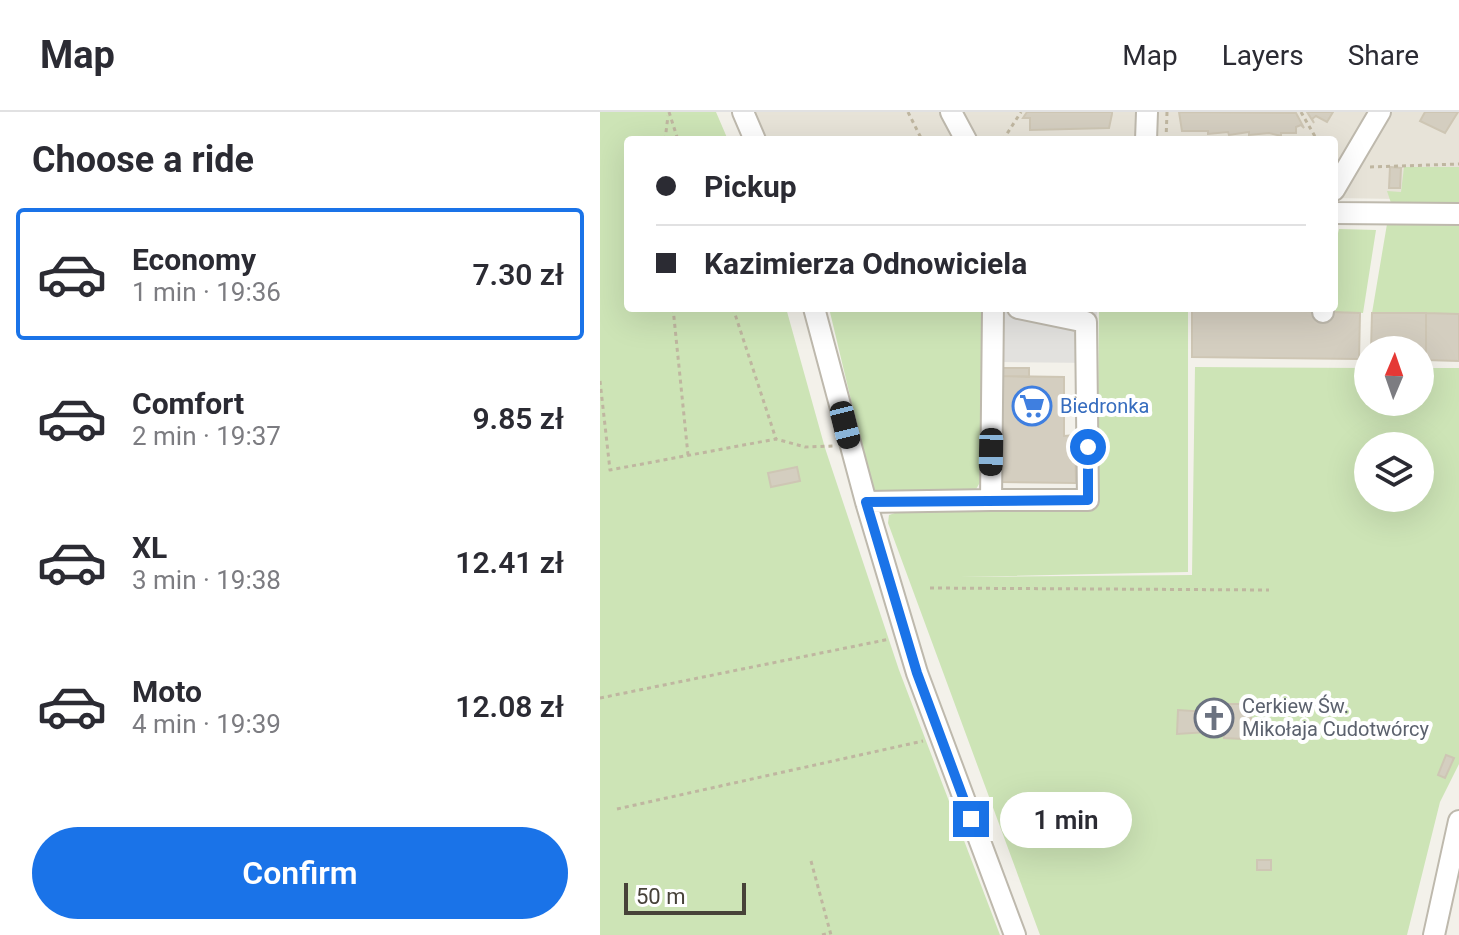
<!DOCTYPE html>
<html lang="en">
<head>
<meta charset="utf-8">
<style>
	:root { --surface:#fff; --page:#f2f2f3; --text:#2b2b33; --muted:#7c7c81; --line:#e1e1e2; --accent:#1a73e8 }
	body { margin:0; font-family:Roboto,sans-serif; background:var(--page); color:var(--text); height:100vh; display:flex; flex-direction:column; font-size:30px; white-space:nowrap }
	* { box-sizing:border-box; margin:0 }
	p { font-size:26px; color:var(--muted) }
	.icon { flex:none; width:44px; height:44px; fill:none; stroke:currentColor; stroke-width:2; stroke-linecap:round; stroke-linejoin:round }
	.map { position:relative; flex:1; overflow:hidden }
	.side { display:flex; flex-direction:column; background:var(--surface); width:600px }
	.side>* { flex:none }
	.hud { position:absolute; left:24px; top:24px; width:714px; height:176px; border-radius:8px; box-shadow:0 8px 32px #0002; display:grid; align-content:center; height:176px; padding:0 32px; background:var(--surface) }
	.needle { width:52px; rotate:2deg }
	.tools { position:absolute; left:754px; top:224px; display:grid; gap:16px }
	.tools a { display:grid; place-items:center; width:80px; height:80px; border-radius:50%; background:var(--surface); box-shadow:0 8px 32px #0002; font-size:40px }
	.scale { position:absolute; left:24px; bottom:20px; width:122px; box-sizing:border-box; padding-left:8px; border:4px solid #474239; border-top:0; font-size:22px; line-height:28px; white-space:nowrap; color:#474239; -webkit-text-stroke:6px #fff; paint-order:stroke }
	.end { position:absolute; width:36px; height:36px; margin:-18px; border:10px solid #1a73e8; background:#fff; box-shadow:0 0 0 4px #fff }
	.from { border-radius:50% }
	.bubble { position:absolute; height:56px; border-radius:28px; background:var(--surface); box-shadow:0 8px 32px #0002; font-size:26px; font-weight:600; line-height:56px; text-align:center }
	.car { position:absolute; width:24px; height:48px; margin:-24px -12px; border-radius:10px; box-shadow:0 0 6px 2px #0007; background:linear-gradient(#222 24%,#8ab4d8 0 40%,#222 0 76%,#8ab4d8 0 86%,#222 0) }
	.hud b { display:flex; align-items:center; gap:28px; height:76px; font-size:30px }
	.hud b+b { border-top:2px solid var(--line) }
	.hud i { width:20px; height:20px; background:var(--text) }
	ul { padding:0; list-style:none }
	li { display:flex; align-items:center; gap:24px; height:132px; margin:0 16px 12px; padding:0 16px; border:4px solid transparent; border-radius:8px }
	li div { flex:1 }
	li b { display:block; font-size:30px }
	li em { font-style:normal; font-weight:600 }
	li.current { border-color:var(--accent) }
	li>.icon { width:72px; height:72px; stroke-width:1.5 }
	h2 { padding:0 32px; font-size:36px; line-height:96px }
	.primary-button { display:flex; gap:16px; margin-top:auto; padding:16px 32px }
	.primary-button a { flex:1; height:92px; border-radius:48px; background:var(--accent); color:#fff; font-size:32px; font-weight:600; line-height:92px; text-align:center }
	header { display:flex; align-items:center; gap:48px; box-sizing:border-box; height:112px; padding:0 40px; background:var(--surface); border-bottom:2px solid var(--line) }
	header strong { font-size:38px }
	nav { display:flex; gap:44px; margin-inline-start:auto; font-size:28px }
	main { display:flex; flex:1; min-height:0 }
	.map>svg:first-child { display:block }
	.residential { fill:#e7e3d8 }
	.green { fill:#cde4b6; fill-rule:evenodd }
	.parking { fill:#e2e1de }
	.building { fill:#d4cec0; stroke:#cec6b4; stroke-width:2 }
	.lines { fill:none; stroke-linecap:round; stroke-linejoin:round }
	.minor-casing { stroke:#beb9ad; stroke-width:24 }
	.path { stroke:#bfb6a0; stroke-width:3; stroke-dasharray:4 4; stroke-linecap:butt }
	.minor { stroke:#fff; stroke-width:20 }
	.route { stroke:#1a73e8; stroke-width:10 }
	.labels { text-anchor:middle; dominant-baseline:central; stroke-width:8; stroke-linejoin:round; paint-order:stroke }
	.shop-label { font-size:20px; fill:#366cbe; stroke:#fff; text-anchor:start }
	.worship-label { font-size:20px; fill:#5b616d; stroke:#fff; text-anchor:start }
</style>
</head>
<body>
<header>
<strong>Map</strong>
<nav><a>Map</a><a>Layers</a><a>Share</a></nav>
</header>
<main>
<section class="side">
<h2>Choose a ride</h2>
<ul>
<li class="current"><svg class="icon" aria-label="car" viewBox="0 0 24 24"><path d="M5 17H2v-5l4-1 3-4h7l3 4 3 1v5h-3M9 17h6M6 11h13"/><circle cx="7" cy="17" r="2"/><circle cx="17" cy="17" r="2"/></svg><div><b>Economy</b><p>1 min · 19:36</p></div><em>7.30 zł</em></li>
<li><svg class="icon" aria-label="car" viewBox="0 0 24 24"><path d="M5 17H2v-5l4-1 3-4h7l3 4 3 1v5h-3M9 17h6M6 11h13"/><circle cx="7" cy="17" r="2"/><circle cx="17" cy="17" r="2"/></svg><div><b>Comfort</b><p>2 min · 19:37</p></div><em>9.85 zł</em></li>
<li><svg class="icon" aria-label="car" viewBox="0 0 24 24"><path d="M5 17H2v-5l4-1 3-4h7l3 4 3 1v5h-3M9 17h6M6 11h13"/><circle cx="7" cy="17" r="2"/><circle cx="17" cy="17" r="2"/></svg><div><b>XL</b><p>3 min · 19:38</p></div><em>12.41 zł</em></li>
<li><svg class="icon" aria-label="car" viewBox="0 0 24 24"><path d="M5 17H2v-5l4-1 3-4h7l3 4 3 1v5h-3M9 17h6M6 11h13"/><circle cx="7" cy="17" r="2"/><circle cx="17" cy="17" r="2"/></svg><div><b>Moto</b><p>4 min · 19:39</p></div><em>12.08 zł</em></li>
</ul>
<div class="primary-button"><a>Confirm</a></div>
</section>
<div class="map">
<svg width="859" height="823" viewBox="0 0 859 823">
	<rect width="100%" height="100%" fill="#f3f1ea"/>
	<path class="residential" d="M134,0h725v88l-125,-2v-58h-588z"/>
	<path class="green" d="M0,0h116l12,28h-100v168h158l39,140 74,222 101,265h-400z
		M804,55h55v37l-68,-1 -4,-12 14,1z
		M787,112h72v90l-87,-1z
		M739,117l37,1 -13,83 -31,-1 2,-62z
		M229,196h152l2,169 -8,14 -102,1z
		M499,196h89v264l-229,5 233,-2 3,-208 173,1v34h52v-34h39v396l-19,38 -33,133h-367l-152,-412 1,-8 18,-6 190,-1zM768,334h52v52h-52z"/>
	<path class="parking" d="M403,196h94l-1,55 -94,-1z"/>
	<path class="building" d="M427,0h85v2l-3,14 -79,2v-12h-7z
		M579,0l117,1 8,15 -3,-3 -5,2v6h-15v3l-12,-3 -20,2v-3l-20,3 -1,-3 -20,2v-3h-26z
		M707,0h26l-6,10 -11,-6 -4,3 2,4z
		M825,0h33l-13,21 -25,-12z
		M790,55l11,1 -1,20h-11z
		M613,196l147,5 -1,46 -167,-2v-46h21z
		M772,201h54v47h-6v-10h-49z
		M826,201l33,1v47l-33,-1z
		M401,256h28v9l-28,-1z
		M401,264l63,1v59l11,-1 1,48 -76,-1z
		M197,355l3,14 -29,6 -3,-14z
		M623,592h21v9h7v17h-9v9l-18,-1v-7l-47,3 1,-24 45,3z
		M846,643l8,3 -9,20 -7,-3z
		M657,748h14v10h-14z"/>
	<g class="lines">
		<g class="minor-casing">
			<path id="minor" d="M143,0l12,28
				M351,0l15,28
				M546,28l1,-28
				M734,78l46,-78
				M734,101l125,1
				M214,196l52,194 51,171 98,262
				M723,200v-4
				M391,388h97l-2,-178 -68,-14
				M266,390l125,-2 2,-192
				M834,823l25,-114"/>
		</g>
		<path class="path" d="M69,0l9,28
			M308,0l14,28
			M701,0l16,28
			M65,28l3,-24
			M403,28l18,-28
			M566,28l1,-28
			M770,55l89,-3
			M73,196l15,147
			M133,196l43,131
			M0,269l10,89 166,-31 29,8 28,-1
			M330,476l339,2
			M0,586l290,-59
			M17,697l306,-68
			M211,749l20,74
			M222,823l8,-2"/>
		<use href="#minor" class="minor"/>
	</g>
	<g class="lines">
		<path class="route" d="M371,707l-54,-146 -51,-171 222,-2v-53"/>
	</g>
	<defs>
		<g id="supermarket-ring" transform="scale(2)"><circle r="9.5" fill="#fff" stroke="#3f7fe0" stroke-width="1.5"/><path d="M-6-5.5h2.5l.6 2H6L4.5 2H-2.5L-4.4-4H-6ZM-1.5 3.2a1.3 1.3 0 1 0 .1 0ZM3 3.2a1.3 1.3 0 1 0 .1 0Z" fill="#3f7fe0"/></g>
		<g id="church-ring" transform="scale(2)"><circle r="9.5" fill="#fff" stroke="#6b7280" stroke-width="1.5"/><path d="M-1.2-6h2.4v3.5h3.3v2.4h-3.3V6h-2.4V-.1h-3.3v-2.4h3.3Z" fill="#6b7280"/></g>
	</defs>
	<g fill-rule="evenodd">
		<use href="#supermarket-ring" x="432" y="294"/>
		<use href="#church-ring" x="614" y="606"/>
	</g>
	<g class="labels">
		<g class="shop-label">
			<text x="460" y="294">Biedronka</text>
		</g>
		<g class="worship-label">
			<text x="642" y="594">Cerkiew Św.<tspan x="642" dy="23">Mikołaja Cudotwórcy</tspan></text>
		</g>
	</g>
</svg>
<div class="tools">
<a><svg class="needle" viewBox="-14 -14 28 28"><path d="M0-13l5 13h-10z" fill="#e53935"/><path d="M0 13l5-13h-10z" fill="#7c7c81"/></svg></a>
<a><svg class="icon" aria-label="layers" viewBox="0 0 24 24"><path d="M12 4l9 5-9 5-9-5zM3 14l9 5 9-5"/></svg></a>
</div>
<div class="scale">50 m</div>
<i class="end from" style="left:488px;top:335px"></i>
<i class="end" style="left:371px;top:707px"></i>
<div class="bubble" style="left:400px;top:680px;width:132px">1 min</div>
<i class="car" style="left:245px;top:313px;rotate:166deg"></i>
<i class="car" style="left:391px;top:340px;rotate:181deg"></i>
<div class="hud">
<b><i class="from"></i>Pickup</b>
<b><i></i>Kazimierza Odnowiciela</b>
</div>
</div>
</main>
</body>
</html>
